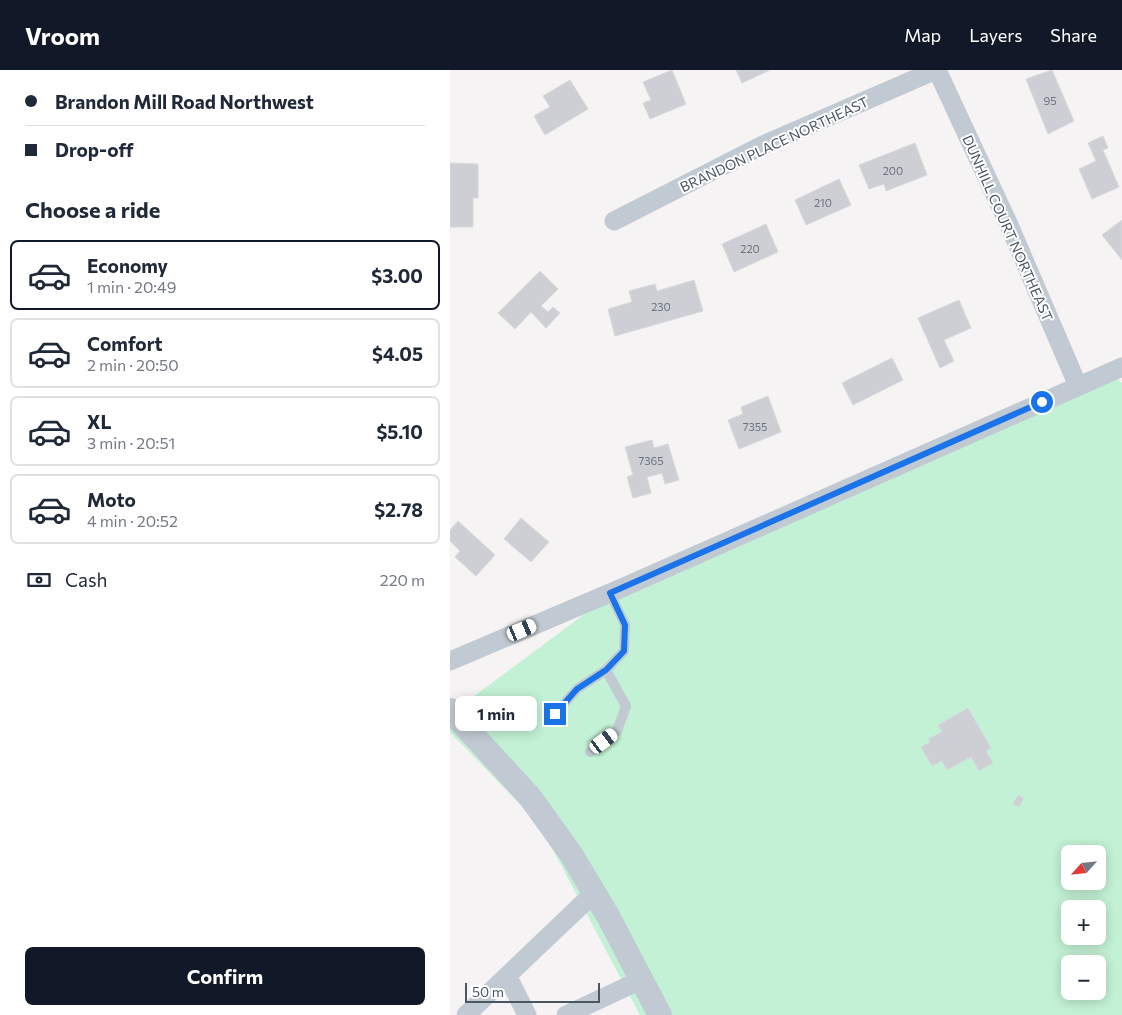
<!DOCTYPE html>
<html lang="en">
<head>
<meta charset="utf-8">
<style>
	:root { --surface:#fff; --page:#f2f2f3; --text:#1f2937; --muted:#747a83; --line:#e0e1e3; --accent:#111827 }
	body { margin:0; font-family:Commissioner,sans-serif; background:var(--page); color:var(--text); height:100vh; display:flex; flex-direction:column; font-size:19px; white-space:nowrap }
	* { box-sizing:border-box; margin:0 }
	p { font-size:16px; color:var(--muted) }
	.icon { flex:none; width:28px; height:28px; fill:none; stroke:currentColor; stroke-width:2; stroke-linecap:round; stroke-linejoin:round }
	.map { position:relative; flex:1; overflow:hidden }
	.sheet { display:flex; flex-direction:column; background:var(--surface); width:450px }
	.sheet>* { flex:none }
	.top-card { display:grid; align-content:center; height:110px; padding:0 25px; background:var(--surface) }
	.needle { width:32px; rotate:243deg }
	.fabs { position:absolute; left:611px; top:775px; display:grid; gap:10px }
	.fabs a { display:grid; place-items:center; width:45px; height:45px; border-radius:8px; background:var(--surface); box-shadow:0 2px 12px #0003; font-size:25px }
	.scale { position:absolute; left:15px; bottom:12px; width:135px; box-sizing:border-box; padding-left:5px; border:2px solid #4a5661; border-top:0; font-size:14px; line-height:18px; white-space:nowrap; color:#4a5661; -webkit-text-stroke:4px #fff; paint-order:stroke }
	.end { position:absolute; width:22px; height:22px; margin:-11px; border:6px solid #1a73e8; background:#fff; box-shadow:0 0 0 2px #fff }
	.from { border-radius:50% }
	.bubble { position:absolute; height:35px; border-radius:8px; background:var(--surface); box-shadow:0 2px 12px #0003; font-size:16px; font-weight:700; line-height:35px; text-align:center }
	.car { position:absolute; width:15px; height:30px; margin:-15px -8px; border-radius:6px; box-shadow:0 0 4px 1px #0007; background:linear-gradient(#fff 24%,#345 0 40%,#fff 0 76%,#345 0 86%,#fff 0) }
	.top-card b { display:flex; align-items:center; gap:18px; height:48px; font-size:19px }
	.top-card b+b { border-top:1px solid var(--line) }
	.top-card i { width:12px; height:12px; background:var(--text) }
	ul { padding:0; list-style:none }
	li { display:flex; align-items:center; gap:15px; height:70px; margin:0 10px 8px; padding:0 15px; border:2px solid var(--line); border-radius:8px }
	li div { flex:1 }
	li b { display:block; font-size:19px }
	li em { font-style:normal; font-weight:700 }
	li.selected { border-color:var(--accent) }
	li>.icon { width:45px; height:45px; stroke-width:1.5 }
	h2 { padding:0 25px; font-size:22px; line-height:60px }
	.pay { display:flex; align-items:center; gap:12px; height:55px; padding:0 25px; font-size:19px }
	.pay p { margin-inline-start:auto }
	.primary-button { display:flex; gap:10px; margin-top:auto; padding:10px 25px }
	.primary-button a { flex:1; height:58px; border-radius:8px; background:var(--accent); color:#fff; font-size:20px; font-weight:700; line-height:58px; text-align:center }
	header { display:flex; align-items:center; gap:30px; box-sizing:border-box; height:70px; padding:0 25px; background:var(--accent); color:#fff }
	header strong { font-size:24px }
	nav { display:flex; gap:28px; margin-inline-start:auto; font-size:18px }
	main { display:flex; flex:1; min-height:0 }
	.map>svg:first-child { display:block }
	.green { fill:#c3f1d5; fill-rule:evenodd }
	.building { fill:#cdcfd5; stroke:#d7d9de }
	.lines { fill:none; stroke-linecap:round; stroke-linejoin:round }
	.service { stroke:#c1cad2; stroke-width:10 }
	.minor { stroke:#c1cad2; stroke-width:19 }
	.tertiary { stroke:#c1cad2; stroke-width:24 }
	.route { stroke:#1a73e8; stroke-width:6 }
	.labels { text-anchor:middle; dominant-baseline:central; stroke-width:4; stroke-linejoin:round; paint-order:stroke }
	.number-label { font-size:11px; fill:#6b747e }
	.street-label { font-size:14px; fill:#4a5661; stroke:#fff }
</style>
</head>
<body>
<header>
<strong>Vroom</strong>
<nav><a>Map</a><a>Layers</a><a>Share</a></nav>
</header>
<main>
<section class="sheet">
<div class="top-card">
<b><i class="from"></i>Brandon Mill Road Northwest</b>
<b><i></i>Drop-off</b>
</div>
<h2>Choose a ride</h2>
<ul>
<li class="selected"><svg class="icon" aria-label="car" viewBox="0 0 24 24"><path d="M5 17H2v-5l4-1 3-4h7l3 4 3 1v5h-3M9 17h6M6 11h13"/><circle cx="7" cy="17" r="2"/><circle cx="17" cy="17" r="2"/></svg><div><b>Economy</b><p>1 min · 20:49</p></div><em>$3.00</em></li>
<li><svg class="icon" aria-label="car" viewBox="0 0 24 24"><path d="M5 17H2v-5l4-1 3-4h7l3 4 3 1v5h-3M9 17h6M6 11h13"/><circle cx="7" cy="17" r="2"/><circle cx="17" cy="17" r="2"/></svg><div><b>Comfort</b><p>2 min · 20:50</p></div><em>$4.05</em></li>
<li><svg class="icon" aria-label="car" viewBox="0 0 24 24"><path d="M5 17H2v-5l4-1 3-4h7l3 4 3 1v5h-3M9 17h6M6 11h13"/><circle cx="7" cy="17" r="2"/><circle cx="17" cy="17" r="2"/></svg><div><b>XL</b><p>3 min · 20:51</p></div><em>$5.10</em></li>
<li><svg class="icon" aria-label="car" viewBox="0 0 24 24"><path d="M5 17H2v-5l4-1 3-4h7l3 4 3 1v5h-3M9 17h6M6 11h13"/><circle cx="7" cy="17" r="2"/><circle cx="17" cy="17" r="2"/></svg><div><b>Moto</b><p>4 min · 20:52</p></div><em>$2.78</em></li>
</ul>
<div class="pay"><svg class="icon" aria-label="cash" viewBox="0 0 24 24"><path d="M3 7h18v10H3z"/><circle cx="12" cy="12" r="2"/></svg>Cash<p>220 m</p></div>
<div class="primary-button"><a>Confirm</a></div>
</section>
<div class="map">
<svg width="672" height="945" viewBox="0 0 672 945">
	<rect width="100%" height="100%" fill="#f5f3f3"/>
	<path class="green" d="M664,306l8,7v632h-482l-100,-190 -90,-93v-18l163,-121zM620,784h28v27h-28zM620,839h28v27h-28zM620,894h28v27h-28z"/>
	<path class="building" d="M222,0l14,34 -36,15 -7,-16 8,-3 -8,-18z
		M286,0h34l-28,13z
		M602,0l22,51 -26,13 -22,-55z
		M120,10l18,29 -43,26 -11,-19 16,-9 -7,-11z
		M653,66l5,12 -5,2 16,37 -27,12 -13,-30 17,-8 -8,-18z
		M465,73l12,32 -41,16 -2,-7 -15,5 -10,-24z
		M0,93l28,1v34h-5v29h-23z
		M389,109l12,26 -45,20 -11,-25z
		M672,150v40l-20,-25z
		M316,154l12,28 -44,20 -12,-28z
		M90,201l18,18 -17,17 7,6 5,-5 7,6 -14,15 -15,-16 -16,17 -17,-16z
		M244,210l9,31 -88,25 -7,-27 24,-7 -3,-11 26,-7 2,7z
		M509,230l12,28 -27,12 10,21 -14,7 -22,-50z
		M442,288l11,22 -50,25 -11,-22z
		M318,326l13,36 -42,17 -11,-29 15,-6 -2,-7z
		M202,370l2,8 14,-4 11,36 -14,4 -3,-11 -15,4 4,16 -18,5 -6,-21 6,-2 -8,-28z
		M71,448l28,24 -18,20 -27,-23z
		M8,451l37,34 -19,21 -21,-19 5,-6 -10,-10v-11z
		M518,638l23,40 -5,3 7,12 -14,8 -8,-14 -24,13 -5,-9 -10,5 -11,-19 9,-5 -2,-3 14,-7 -4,-7z
		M568,725l6,3 -5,9 -6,-3z"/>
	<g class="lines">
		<path class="service" d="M105,644l22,-25 29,-19 18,-19 1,-26 -15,-32
			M140,682l27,-21 9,-25 -20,-36"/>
		<path class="minor" d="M487,0l72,155 69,161
			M164,151l149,-76 173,-75
			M0,591l174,-74 498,-220
			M58,907l19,38
			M16,945l128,-122
			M116,945l75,-35"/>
		<path class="tertiary" d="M0,640l80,87 41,57 37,62 52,99"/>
	</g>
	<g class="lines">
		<path class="route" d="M105,644l22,-25 29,-19 18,-19 1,-26 -15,-32 432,-191"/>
	</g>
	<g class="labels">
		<g class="number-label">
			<text x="600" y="30">95</text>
			<text x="443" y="100">200</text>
			<text x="373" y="132">210</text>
			<text x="300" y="178">220</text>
			<text x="211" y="236">230</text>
			<text x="305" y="356">7355</text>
			<text x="201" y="390">7365</text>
		</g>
		<g class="street-label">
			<text transform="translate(324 74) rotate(-25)">BRANDON PLACE NORTHEAST</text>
			<text transform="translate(558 158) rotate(66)">DUNHILL COURT NORTHEAST</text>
		</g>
	</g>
</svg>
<div class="fabs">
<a><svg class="needle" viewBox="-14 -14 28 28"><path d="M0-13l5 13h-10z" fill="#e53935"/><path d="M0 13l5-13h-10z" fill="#747a83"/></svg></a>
<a>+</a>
<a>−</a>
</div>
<div class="scale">50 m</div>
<i class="end from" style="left:592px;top:332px"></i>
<i class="end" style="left:105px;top:644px"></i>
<div class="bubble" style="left:5px;top:626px;width:82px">1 min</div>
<i class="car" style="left:72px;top:560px;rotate:67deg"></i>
<i class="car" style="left:154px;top:671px;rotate:53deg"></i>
</div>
</main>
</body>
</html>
